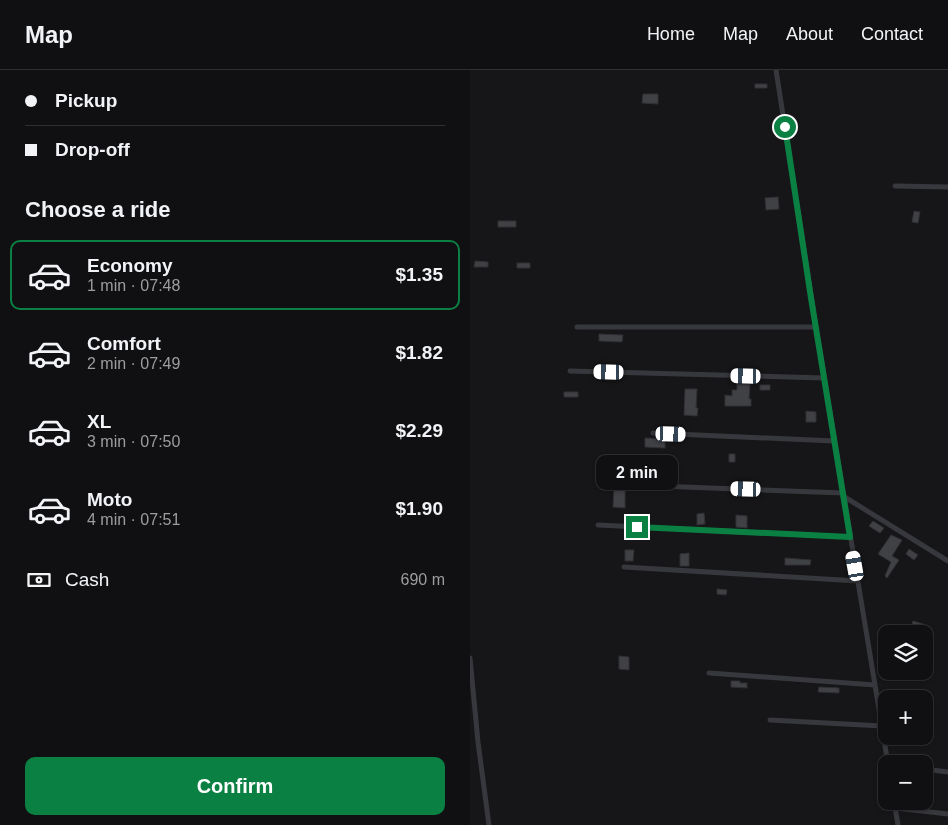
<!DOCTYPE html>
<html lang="en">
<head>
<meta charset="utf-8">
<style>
	:root { --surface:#101012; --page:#19191b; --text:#f1f3f6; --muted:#9c9d9f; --line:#303032; --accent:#0b8043 }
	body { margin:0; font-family:Arial,sans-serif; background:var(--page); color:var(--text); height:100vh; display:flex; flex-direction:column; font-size:19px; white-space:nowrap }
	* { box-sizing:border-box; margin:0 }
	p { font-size:16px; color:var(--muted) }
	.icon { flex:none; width:28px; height:28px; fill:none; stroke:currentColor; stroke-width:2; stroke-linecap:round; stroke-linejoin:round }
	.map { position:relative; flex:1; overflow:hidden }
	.panel { display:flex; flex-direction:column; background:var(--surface); width:470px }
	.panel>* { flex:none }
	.guide { display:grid; align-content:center; height:110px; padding:0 25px; background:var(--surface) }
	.tools { position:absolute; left:408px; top:555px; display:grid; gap:10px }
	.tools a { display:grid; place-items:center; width:55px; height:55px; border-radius:10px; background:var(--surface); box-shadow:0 1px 4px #0004,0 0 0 1px var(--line); font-size:25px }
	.end { position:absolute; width:22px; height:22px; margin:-11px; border:6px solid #0b8043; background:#fff; box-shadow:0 0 0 2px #fff }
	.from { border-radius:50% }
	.bubble { position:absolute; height:35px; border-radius:10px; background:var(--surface); box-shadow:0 1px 4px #0004,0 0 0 1px var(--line); font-size:16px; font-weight:800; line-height:35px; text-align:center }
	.car { position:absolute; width:15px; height:30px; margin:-15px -8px; border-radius:6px; box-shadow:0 0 4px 1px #0007; background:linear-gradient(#fff 24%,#345 0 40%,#fff 0 76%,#345 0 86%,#fff 0) }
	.guide b { display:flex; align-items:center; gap:18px; height:48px; font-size:19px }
	.guide b+b { border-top:1px solid var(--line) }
	.guide i { width:12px; height:12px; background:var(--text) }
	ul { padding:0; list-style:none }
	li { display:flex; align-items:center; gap:15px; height:70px; margin:0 10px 8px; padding:0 15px; border:2px solid transparent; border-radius:10px }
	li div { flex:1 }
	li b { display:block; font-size:19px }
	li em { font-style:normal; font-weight:800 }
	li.selected { border-color:var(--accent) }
	li>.icon { width:45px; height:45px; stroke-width:1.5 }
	h2 { padding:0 25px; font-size:22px; line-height:60px }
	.pay { display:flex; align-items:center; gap:12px; height:55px; padding:0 25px; font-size:19px }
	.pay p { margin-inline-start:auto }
	.button { display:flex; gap:10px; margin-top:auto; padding:10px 25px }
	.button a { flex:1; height:58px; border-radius:10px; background:var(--accent); color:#fff; font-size:20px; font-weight:800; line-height:58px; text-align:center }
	header { display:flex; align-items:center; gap:30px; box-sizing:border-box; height:70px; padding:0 25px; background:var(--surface); border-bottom:1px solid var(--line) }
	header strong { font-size:24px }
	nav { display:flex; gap:28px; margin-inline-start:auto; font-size:18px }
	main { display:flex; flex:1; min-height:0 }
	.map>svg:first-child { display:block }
	.building { fill:#404145; stroke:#303034 }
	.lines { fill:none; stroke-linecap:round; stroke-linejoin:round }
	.minor { stroke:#37383d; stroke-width:5 }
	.route { stroke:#0b8043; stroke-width:6 }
</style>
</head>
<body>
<header>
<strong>Map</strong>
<nav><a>Home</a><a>Map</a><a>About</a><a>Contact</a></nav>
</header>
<main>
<section class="panel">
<div class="guide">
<b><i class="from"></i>Pickup</b>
<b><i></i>Drop-off</b>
</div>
<h2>Choose a ride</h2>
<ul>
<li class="selected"><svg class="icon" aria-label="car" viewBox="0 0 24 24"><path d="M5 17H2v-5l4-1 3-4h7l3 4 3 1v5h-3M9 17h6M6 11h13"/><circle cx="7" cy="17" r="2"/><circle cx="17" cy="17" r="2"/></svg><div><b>Economy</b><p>1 min · 07:48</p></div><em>$1.35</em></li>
<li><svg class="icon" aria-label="car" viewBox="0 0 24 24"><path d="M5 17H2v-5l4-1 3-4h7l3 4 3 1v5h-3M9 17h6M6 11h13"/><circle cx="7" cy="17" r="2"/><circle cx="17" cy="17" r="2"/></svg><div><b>Comfort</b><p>2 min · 07:49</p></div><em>$1.82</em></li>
<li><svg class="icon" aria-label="car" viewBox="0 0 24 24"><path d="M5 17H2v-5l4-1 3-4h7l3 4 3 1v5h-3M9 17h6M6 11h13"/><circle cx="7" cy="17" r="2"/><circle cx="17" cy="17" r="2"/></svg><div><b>XL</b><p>3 min · 07:50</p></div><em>$2.29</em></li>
<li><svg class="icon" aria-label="car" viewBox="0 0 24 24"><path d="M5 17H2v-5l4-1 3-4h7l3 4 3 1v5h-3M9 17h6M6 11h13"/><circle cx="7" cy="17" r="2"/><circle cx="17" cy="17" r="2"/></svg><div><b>Moto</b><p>4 min · 07:51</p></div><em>$1.90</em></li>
</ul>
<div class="pay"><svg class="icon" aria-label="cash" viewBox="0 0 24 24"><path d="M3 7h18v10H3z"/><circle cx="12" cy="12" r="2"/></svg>Cash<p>690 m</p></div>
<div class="button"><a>Confirm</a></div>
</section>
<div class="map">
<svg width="478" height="755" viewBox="0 0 478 755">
	<rect width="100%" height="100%" fill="#161618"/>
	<path class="building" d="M285,14h12v4h-12z
		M173,24h15v10l-16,-1z
		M308,127l1,12 -13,1 -1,-12z
		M444,141l6,1 -2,11 -6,-1z
		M28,151h18v6h-18z
		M5,191l13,1v5h-14z
		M47,193h13v5h-13z
		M129,264l24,1 -1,7 -23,-1z
		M267,314h13l-1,15h2v7h-26v-11l7,1v-6h5z
		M290,315h10v5h-10z
		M215,319h12l-1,19h2l-1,8 -13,-1z
		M94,322h14v5h-14z
		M336,341l10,1v10h-10z
		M175,368l20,1v9l-20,-1z
		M259,384h6v8h-6z
		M189,398l16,1 -1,13h-7l1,-5h-10z
		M144,420h11v18l-12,-1z
		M234,443l1,11 -8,1v-11z
		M266,445l11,1v12l-11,-1z
		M403,451l11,7 -4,5 -11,-7z
		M421,465l11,5 -10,16 7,4 -12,18 -2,-2 6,-14 -13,-8z
		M439,479l9,6 -4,5 -8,-6z
		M155,480h9l-1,11h-8z
		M219,483v13h-9v-12z
		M315,488l26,2 -1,5h-25z
		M247,519l10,1 -1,5 -9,-1z
		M443,551l10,3 -2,10 -11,-2z
		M149,586l10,1v13l-10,-1z
		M261,611h9v2h7v5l-16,-1z
		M349,617l20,1v5l-21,-1z"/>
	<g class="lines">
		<path class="minor" d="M306,0l40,257 72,437
			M425,116l53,1
			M107,257h239
			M100,301l254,7
			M183,363l181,8
			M161,415l212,8
			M373,426l105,65
			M128,455l252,12
			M154,497l234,14
			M0,588l8,84 11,83
			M239,603l166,12
			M300,650l112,6
			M454,699l24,3
			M424,731l4,24
			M425,738l53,6"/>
	</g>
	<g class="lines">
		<path class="route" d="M167,457l213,10 -39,-239 -26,-171"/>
	</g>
</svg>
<div class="tools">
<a><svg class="icon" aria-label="layers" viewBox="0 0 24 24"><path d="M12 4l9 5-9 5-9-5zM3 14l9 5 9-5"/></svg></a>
<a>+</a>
<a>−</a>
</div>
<i class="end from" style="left:315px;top:57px"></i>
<i class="end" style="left:167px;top:457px"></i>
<div class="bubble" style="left:126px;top:385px;width:82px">2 min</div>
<i class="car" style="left:139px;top:302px;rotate:271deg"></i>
<i class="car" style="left:276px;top:306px;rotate:271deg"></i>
<i class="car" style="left:201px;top:364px;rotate:92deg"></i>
<i class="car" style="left:276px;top:419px;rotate:272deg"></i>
<i class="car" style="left:385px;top:496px;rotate:350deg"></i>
</div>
</main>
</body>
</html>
